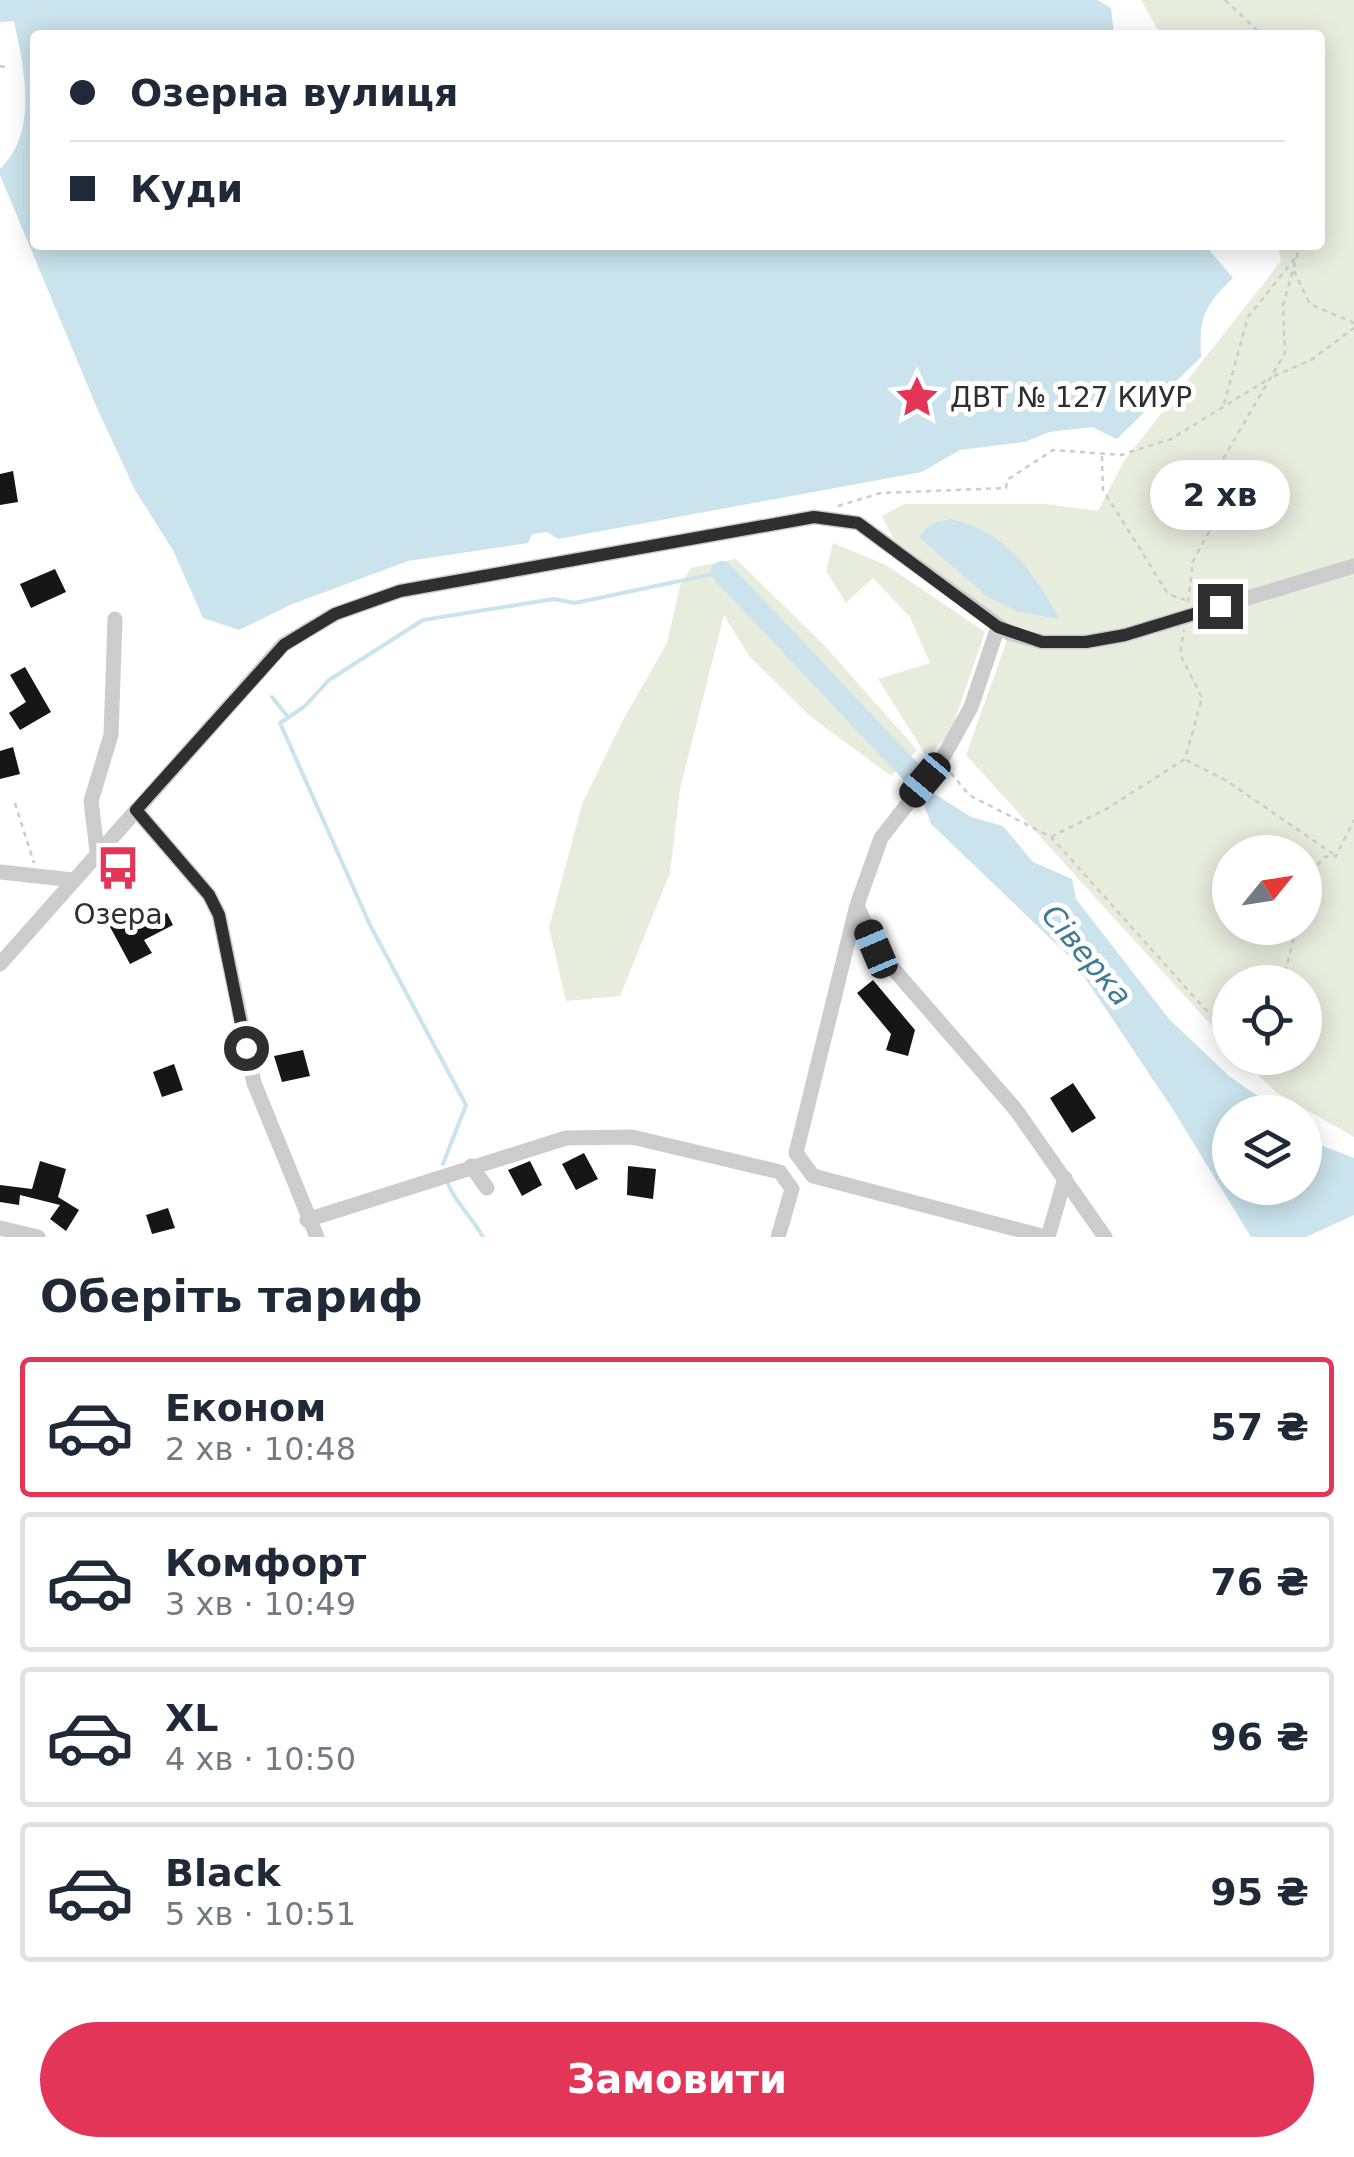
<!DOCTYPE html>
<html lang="uk">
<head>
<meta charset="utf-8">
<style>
	:root { --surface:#fff; --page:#f6f6f7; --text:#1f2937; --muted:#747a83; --line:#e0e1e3; --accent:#e33558 }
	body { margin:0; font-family:"DejaVu Sans",sans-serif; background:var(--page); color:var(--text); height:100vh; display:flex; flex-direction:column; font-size:38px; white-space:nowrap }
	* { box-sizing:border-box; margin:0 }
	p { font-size:32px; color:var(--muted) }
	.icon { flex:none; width:55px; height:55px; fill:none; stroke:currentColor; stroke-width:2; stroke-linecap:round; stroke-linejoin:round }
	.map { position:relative; height:1237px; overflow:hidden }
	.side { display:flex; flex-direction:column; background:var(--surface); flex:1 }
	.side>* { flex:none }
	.banner { position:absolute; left:30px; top:30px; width:1295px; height:220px; border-radius:10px; box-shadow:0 5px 25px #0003; display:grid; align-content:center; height:220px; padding:0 40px; background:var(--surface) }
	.needle { width:65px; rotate:60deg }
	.buttons { position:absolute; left:1212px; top:835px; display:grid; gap:20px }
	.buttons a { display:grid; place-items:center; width:110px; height:110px; border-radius:50%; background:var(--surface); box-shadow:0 5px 25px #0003; font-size:50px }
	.end { position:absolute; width:45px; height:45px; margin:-22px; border:12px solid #2f2f2f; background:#fff; box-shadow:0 0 0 5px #fff }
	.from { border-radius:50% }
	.bubble { position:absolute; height:70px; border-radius:35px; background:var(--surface); box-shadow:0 5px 25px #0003; font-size:32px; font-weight:600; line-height:70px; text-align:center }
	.car { position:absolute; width:30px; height:60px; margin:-30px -15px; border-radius:12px; box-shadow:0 0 8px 2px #0007; background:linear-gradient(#222 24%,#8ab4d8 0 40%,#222 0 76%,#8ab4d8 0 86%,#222 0) }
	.banner b { display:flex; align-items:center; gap:35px; height:95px; font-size:38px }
	.banner b+b { border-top:2px solid var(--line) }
	.banner i { width:25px; height:25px; background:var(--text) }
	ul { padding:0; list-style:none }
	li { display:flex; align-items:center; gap:30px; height:140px; margin:0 20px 15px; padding:0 20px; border:5px solid var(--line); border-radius:10px }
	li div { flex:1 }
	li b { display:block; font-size:38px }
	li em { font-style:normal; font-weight:600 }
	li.on { border-color:var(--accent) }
	li>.icon { width:90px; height:90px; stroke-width:1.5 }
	h2 { padding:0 40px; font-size:45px; line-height:120px }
	.button { display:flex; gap:20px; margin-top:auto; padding:20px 40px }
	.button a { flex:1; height:115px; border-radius:60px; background:var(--accent); color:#fff; font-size:40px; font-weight:600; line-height:115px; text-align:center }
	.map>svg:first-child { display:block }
	.green { fill:#e7ecdd; fill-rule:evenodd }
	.water { fill:#cae3ec }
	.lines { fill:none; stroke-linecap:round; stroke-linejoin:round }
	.stream { stroke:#cae3ec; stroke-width:4 }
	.river { stroke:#cae3ec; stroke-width:22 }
	.building { fill:#161616 }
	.path { stroke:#ccc; stroke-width:2.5; stroke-dasharray:5 5; stroke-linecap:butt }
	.minor { stroke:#ccc; stroke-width:15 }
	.route { stroke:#2f2f2f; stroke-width:12 }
	.labels { text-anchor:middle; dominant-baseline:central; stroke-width:10; stroke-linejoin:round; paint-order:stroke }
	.poi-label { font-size:28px; fill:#2f2f2f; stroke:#fff; text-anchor:start }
	.water-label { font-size:30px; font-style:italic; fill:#3e7b90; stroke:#fff }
</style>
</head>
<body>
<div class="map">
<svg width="1354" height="1237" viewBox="0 0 1354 1237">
	<rect width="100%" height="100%" fill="#fff"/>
	<path class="green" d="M1141,0h213v1137l-77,-44 -36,-35h64v-76h-75v64l-264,-291 45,-126 -118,-91 -11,-22 22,-12h141l53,7 26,-50 157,-200 -3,-16h42v-210h-159zM999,541c28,22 43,45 59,77l-39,-6zM1230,852h75v76h-75z
		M833,543l53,22 99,67 -35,102 -23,23 -49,-78 52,-16 -20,-46 -37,-39 -27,25 -20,-32z
		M736,559l88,86 93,105 -26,26 -81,-60 -61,-60 -25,-41 -44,174 -10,84 -50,123 -54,5 -17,-73 33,-124 41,-84 44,-77 13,-57 11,-18z"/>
	<path class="water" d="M0,0h1098l13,8 3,27h-1079v210h1170l28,33c-29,28 -34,39 -32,79l-84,82 -25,-12 -43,5 -24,10 -65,8 -38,22 -364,67 -11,-7 -15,2 -4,9 -120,18 -118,44 -51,25 -36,-12 -30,-68 -38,-60 -38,-82 -97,-233v-6c39,-38 24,-100 14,-148l-14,1z
		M950,519c54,11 85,53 109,100l-40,-7 -31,-15 -69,-60 12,-13z
		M930,791l41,26 32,9 30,36 39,17 4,20 93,120 60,57 32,22 10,14h-41v76h75v-49l49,19v57l-48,22h-55l-79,-129 -99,-148 -142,-136 -8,-22z"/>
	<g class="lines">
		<path class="stream" d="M272,697l16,20
			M443,1164l23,-59 -96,-180 -90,-202 24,-16 25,-27 94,-60 131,-21 21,4 147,-31
			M448,1184c9,21 24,33 35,53"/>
		<path class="river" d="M722,572l189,200"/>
	</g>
	<path class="building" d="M13,471l5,31 -18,3v-31z
		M55,569l11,23 -35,16 -11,-24z
		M25,667l26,45 -31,18 -11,-17 17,-11 -16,-27z
		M13,747l7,27 -20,5v-28z
		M167,913l6,12 -29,15 8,13 -22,11 -21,-39 21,-11 8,15z
		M873,980l42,50 -7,26 -22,-6 5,-16 -34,-41z
		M303,1050l7,26 -28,6 -8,-26z
		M174,1064l9,26 -21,7 -9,-25z
		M1073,1083l23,35 -24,15 -22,-35z
		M584,1153l14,26 -22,11 -14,-26z
		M40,1161l26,8 -8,28 21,13 -13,21 -16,-12 10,-14 -40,-10 -1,10 -19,-3v-17l32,4z
		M530,1161l12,24 -20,11 -14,-26z
		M628,1166l28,3 -3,30 -26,-4z
		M168,1208l7,20 -23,6 -6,-19z"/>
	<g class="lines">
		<path class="path" d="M1225,0l37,35
			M0,66l9,2
			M1294,271l16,33 44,19
			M1274,376l37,-16 43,-32
			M1224,404l24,-87 48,-60
			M1102,456l1,34 65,104 20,7
			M838,506l43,-13 125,-5 1,-8 46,-30 68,5 50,-16 96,-59
			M1188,602l5,-41 21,-38 6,-59 65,-111 -2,-48 17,-60
			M1186,760l41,21 109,75
			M951,773l18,22 82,42 153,171 26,21
			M15,803l19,60
			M1051,837l57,-29 77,-49 17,-61 -22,-44 4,-24
			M1305,881l19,-24 12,-1 18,-36
			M1283,982l13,-54"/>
		<path class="minor" d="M998,627l-27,80 -30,54 -60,77 -24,67 19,44 140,161 89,127
			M136,810l73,85 10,20 35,168 63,154
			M97,851l-6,-50 20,-66 4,-116
			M0,872l73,8
			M857,905l-61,248 17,23 233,61
			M0,964l283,-319 52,-31 65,-23 414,-74 44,6 151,110 33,9h44l39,-7 229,-69
			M471,1166l16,22
			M307,1220l259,-82 66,-1 148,35 12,17 -14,48
			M0,1228l38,9
			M1048,1237l17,-59"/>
	</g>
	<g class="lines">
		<path class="route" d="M246,1048l-27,-133 -10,-20 -73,-85 148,-165 51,-31 65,-23 414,-74 44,6 140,104 44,15h44l39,-7 95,-29"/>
	</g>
	<defs>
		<g id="sight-bare" transform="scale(3.45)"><path d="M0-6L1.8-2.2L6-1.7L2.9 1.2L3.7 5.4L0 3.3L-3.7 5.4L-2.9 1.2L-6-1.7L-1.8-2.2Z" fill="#e33558" stroke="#fff" stroke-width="2.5" paint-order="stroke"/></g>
		<g id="bus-bare" transform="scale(3.45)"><path d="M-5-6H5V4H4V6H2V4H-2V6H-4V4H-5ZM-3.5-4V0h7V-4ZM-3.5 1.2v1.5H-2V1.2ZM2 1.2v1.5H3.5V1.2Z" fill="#e33558" stroke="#fff" stroke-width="2.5" paint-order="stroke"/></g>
	</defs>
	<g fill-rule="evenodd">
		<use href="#sight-bare" x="917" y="397"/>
		<use href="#bus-bare" x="118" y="868"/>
	</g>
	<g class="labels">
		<g class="poi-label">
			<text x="950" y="397">ДВТ № 127 КИУР</text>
			<text x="118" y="914" text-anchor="middle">Озера</text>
		</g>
		<g class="water-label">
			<text transform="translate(1087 955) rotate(50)">Сіверка</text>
		</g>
	</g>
</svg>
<div class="buttons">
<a><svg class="needle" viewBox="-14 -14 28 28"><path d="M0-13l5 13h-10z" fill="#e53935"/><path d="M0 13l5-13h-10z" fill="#747a83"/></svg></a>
<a><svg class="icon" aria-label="locate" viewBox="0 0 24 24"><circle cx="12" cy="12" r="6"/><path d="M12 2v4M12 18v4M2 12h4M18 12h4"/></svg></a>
<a><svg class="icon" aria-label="layers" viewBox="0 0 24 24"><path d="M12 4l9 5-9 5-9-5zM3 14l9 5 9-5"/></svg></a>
</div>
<i class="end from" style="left:246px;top:1048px"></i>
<i class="end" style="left:1220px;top:606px"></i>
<div class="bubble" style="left:1150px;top:460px;width:140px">2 хв</div>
<i class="car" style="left:925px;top:780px;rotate:220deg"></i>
<i class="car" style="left:876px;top:949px;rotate:337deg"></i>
<div class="banner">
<b><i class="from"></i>Озерна вулиця</b>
<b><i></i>Куди</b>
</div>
</div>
<section class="side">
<h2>Оберіть тариф</h2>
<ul>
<li class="on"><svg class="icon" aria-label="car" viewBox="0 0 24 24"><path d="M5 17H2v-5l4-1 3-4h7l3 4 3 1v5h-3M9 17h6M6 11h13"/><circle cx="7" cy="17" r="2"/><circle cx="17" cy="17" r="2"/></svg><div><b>Економ</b><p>2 хв · 10:48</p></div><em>57 ₴</em></li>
<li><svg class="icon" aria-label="car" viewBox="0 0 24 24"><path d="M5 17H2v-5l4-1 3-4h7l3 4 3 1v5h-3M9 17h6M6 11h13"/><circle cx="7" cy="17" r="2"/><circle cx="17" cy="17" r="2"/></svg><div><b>Комфорт</b><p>3 хв · 10:49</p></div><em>76 ₴</em></li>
<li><svg class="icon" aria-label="car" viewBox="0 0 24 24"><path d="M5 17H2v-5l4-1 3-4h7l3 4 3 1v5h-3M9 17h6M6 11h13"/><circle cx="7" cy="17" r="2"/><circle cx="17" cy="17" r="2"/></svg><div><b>XL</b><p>4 хв · 10:50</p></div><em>96 ₴</em></li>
<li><svg class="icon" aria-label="car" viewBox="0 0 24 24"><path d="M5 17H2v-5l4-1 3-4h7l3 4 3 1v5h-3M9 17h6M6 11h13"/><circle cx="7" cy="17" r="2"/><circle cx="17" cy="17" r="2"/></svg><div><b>Black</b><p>5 хв · 10:51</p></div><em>95 ₴</em></li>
</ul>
<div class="button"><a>Замовити</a></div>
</section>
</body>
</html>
